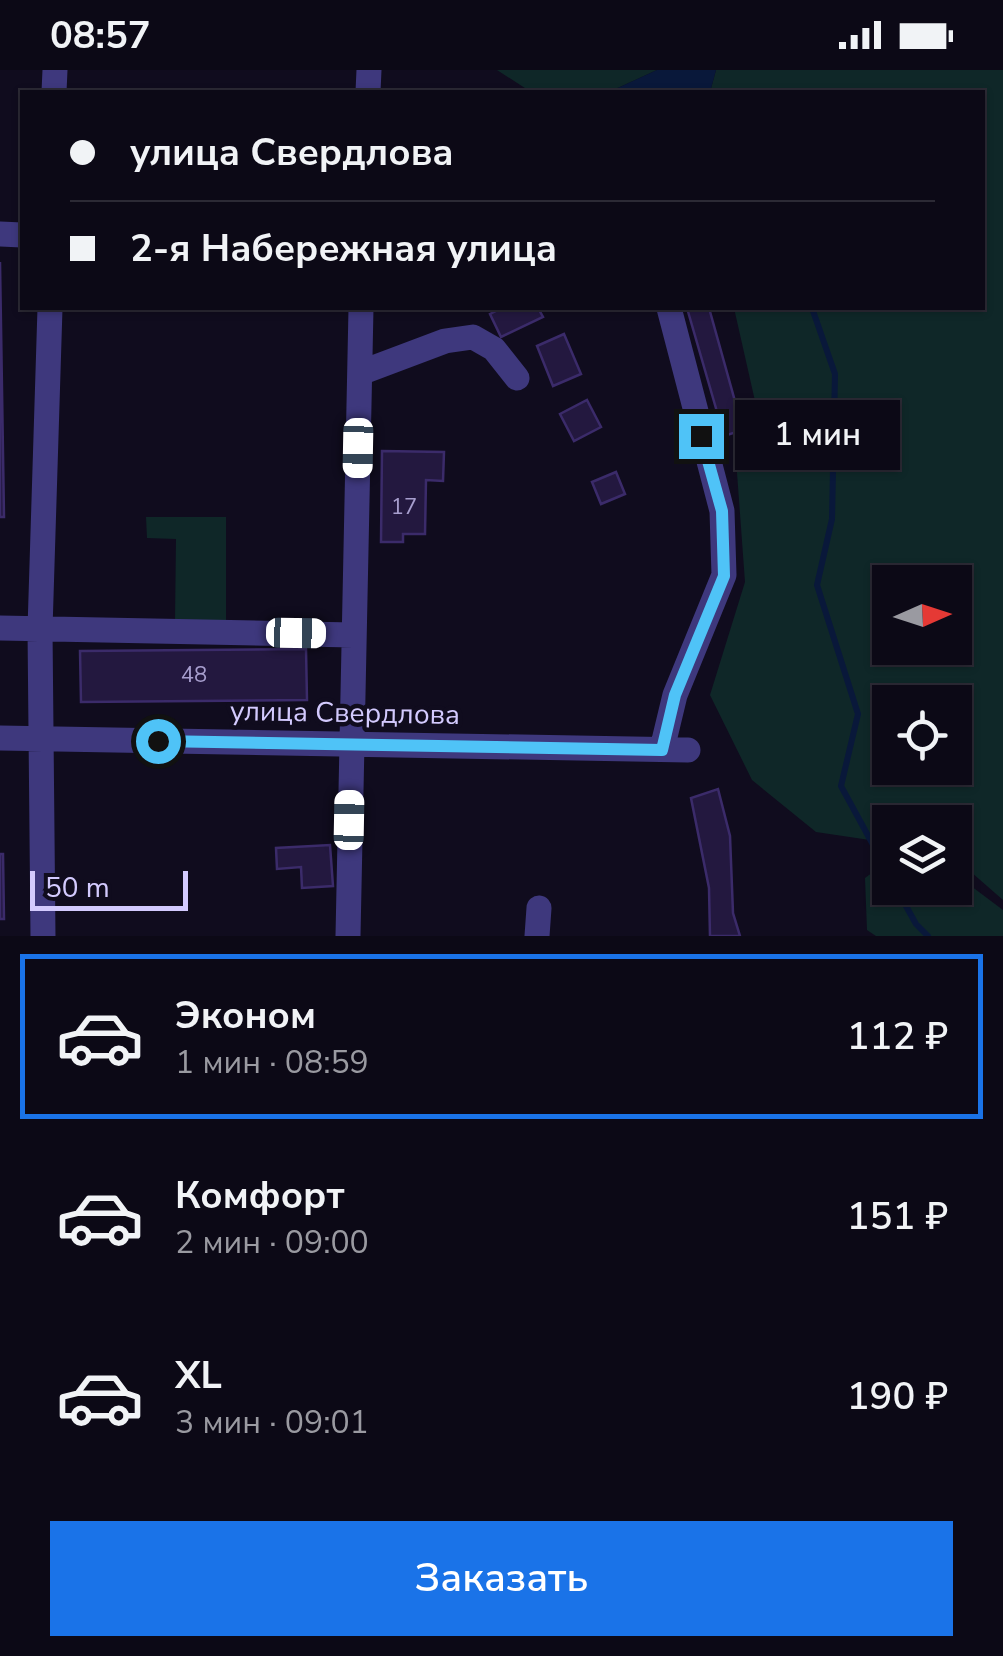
<!DOCTYPE html>
<html lang="ru">
<head>
<meta charset="utf-8">
<style>
	:root { --surface:#0c0916; --page:#1a1723; --text:#f1f3f6; --muted:#9a9aa1; --line:#2c2a35; --accent:#1a73e8 }
	body { margin:0; font-family:"Nunito Sans",sans-serif; background:var(--page); color:var(--text); height:100vh; display:flex; flex-direction:column; font-size:38px; white-space:nowrap }
	* { box-sizing:border-box; margin:0 }
	p { font-size:32px; color:var(--muted) }
	.icon { flex:none; width:55px; height:55px; fill:none; stroke:currentColor; stroke-width:2; stroke-linecap:round; stroke-linejoin:round }
	.map { position:relative; height:866px; overflow:hidden }
	.panel { display:flex; flex-direction:column; background:var(--surface); flex:1 }
	.panel>* { flex:none }
	.hud { position:absolute; left:20px; top:20px; width:965px; height:220px; border-radius:0px; box-shadow:0 2px 8px #0004,0 0 0 2px var(--line); display:grid; align-content:center; height:220px; padding:0 50px; background:var(--surface) }
	.needle { width:65px; rotate:87deg }
	.controls { position:absolute; left:872px; top:495px; display:grid; gap:20px }
	.controls a { display:grid; place-items:center; width:100px; height:100px; border-radius:0px; background:var(--surface); box-shadow:0 2px 8px #0004,0 0 0 2px var(--line); font-size:50px }
	.scale { position:absolute; left:30px; bottom:25px; width:158px; box-sizing:border-box; padding-left:10px; border:5px solid #d3cafe; border-top:0; font-size:28px; line-height:35px; white-space:nowrap; color:#d3cafe; -webkit-text-stroke:8px #100c1e; paint-order:stroke }
	.end { position:absolute; width:45px; height:45px; margin:-22px; border:12px solid #4fc3f7; background:#111; box-shadow:0 0 0 5px #111 }
	.from { border-radius:50% }
	.bubble { position:absolute; height:70px; border-radius:0px; background:var(--surface); box-shadow:0 2px 8px #0004,0 0 0 2px var(--line); font-size:32px; font-weight:600; line-height:70px; text-align:center }
	.car { position:absolute; width:30px; height:60px; margin:-30px -15px; border-radius:12px; box-shadow:0 0 8px 2px #0007; background:linear-gradient(#fff 24%,#345 0 40%,#fff 0 76%,#345 0 86%,#fff 0) }
	.hud b { display:flex; align-items:center; gap:35px; height:95px; font-size:38px }
	.hud b+b { border-top:2px solid var(--line) }
	.hud i { width:25px; height:25px; background:var(--text) }
	ul { padding:18px 0 0; list-style:none }
	li { display:flex; align-items:center; gap:30px; height:165px; margin:0 20px 15px; padding:0 30px; border:5px solid transparent; border-radius:0px }
	li div { flex:1 }
	li b { display:block; font-size:38px }
	li em { font-style:normal; font-weight:600 }
	li.on { border-color:var(--accent) }
	li>.icon { width:90px; height:90px; stroke-width:1.5 }
	.primary-button { display:flex; gap:20px; margin-top:auto; padding:20px 50px }
	.primary-button a { flex:1; height:115px; border-radius:0px; background:var(--accent); color:#fff; font-size:40px; font-weight:600; line-height:115px; text-align:center }
	.status { display:flex; justify-content:space-between; align-items:center; height:70px; padding:0 50px; background:var(--surface); direction:ltr }
	.status svg { height:28px; fill:currentColor }
	.map>svg:first-child { display:block }
	.green { fill:#0f2728; fill-rule:evenodd }
	.water { fill:#09183a }
	.lines { fill:none; stroke-linecap:round; stroke-linejoin:round }
	.stream { stroke:#09183a; stroke-width:6 }
	.building { fill:#23183f; stroke:#3b2b6a; stroke-width:2.5 }
	.minor { stroke:#3e387d; stroke-width:25 }
	.route { stroke:#4fc3f7; stroke-width:12 }
	.labels { text-anchor:middle; dominant-baseline:central; stroke-width:9; stroke-linejoin:round; paint-order:stroke }
	.number-label { font-size:22px; fill:#a79ece }
	.street-label { font-size:28px; fill:#d3cafe; stroke:#100c1e }
</style>
</head>
<body>
<div class="status"><b>08:57</b><svg viewBox="0 0 49 12"><path d="M0 12V9h3v3zM5 12V6h3v6zM10 12V3h3v9zM15 12V0h3v12zM26 1h20v11H26zM47 4h2v5h-2z"/></svg></div>
<div class="map">
<svg width="1003" height="866" viewBox="0 0 1003 866">
	<rect width="100%" height="100%" fill="#100c1e"/>
	<path class="green" d="M497,0h160l-48,22h-78z
		M716,0h287v830l-48,-42v-36h-65v21l-74,-11 -64,-52 -42,-85 35,-113 -9,-123 26,-27 -28,-124h248v-216h-272zM890,512h65v66h-65zM890,632h65v66h-65z
		M146,447h80v104h-51l1,-82 -29,-1z
		M889,790l1,28h65v-14l48,36v26h-127l-9,-6 -2,-52z"/>
	<path class="water" d="M657,0h59l-6,22h-101z"/>
	<g class="lines">
		<path class="stream" d="M812,238l23,66 -3,145 -15,66 41,129 -17,72 49,90
			M896,818l20,36 12,12"/>
	</g>
	<path class="building" d="M0,192l4,255h-4z
		M502,238h36l5,9 -42,20 -11,-23z
		M687,238h22l34,122 -19,6z
		M564,264l17,40 -28,12 -16,-40z
		M587,330l14,27 -27,14 -14,-27z
		M382,381l62,1 -1,29 -17,-1 -1,54h-22v8h-22z
		M616,402l9,22 -24,10 -9,-22z
		M306,579l1,51 -226,2 -1,-51z
		M718,719l12,47 3,77 7,23h-30l-1,-48 -18,-90z
		M330,775l3,41 -31,2 -1,-21 -24,2 -1,-21z
		M0,784h3l1,65h-4z"/>
	<g class="lines">
		<path class="minor" d="M54,22l1,-22
			M368,22l1,-22
			M0,164l22,1
			M360,303l85,-32 28,-4 21,12 23,29
			M0,558l353,7
			M0,668l688,12
			M662,679l13,-54 49,-120 -2,-64 -53,-203
			M43,866l-3,-307 10,-321
			M348,866l13,-628
			M537,866l2,-28"/>
	</g>
	<g class="lines">
		<path class="route" d="M158,671l504,9 13,-55 49,-119 -2,-65 -21,-75"/>
	</g>
	<g class="labels">
		<g class="number-label">
			<text x="404" y="437">17</text>
			<text x="194" y="605">48</text>
		</g>
		<g class="street-label">
			<text transform="translate(345 643) rotate(1)">улица Свердлова</text>
		</g>
	</g>
</svg>
<div class="controls">
<a><svg class="needle" viewBox="-14 -14 28 28"><path d="M0-13l5 13h-10z" fill="#e53935"/><path d="M0 13l5-13h-10z" fill="#9a9aa1"/></svg></a>
<a><svg class="icon" aria-label="locate" viewBox="0 0 24 24"><circle cx="12" cy="12" r="6"/><path d="M12 2v4M12 18v4M2 12h4M18 12h4"/></svg></a>
<a><svg class="icon" aria-label="layers" viewBox="0 0 24 24"><path d="M12 4l9 5-9 5-9-5zM3 14l9 5 9-5"/></svg></a>
</div>
<div class="scale">50 m</div>
<i class="end from" style="left:158px;top:671px"></i>
<i class="end" style="left:701px;top:366px"></i>
<div class="bubble" style="left:735px;top:330px;width:165px">1 мин</div>
<i class="car" style="left:358px;top:378px;rotate:181deg"></i>
<i class="car" style="left:296px;top:563px;rotate:91deg"></i>
<i class="car" style="left:349px;top:750px;rotate:1deg"></i>
<div class="hud">
<b><i class="from"></i>улица Свердлова</b>
<b><i></i>2-я Набережная улица</b>
</div>
</div>
<section class="panel">
<ul>
<li class="on"><svg class="icon" aria-label="car" viewBox="0 0 24 24"><path d="M5 17H2v-5l4-1 3-4h7l3 4 3 1v5h-3M9 17h6M6 11h13"/><circle cx="7" cy="17" r="2"/><circle cx="17" cy="17" r="2"/></svg><div><b>Эконом</b><p>1 мин · 08:59</p></div><em>112 ₽</em></li>
<li><svg class="icon" aria-label="car" viewBox="0 0 24 24"><path d="M5 17H2v-5l4-1 3-4h7l3 4 3 1v5h-3M9 17h6M6 11h13"/><circle cx="7" cy="17" r="2"/><circle cx="17" cy="17" r="2"/></svg><div><b>Комфорт</b><p>2 мин · 09:00</p></div><em>151 ₽</em></li>
<li><svg class="icon" aria-label="car" viewBox="0 0 24 24"><path d="M5 17H2v-5l4-1 3-4h7l3 4 3 1v5h-3M9 17h6M6 11h13"/><circle cx="7" cy="17" r="2"/><circle cx="17" cy="17" r="2"/></svg><div><b>XL</b><p>3 мин · 09:01</p></div><em>190 ₽</em></li>
</ul>
<div class="primary-button"><a>Заказать</a></div>
</section>
</body>
</html>
